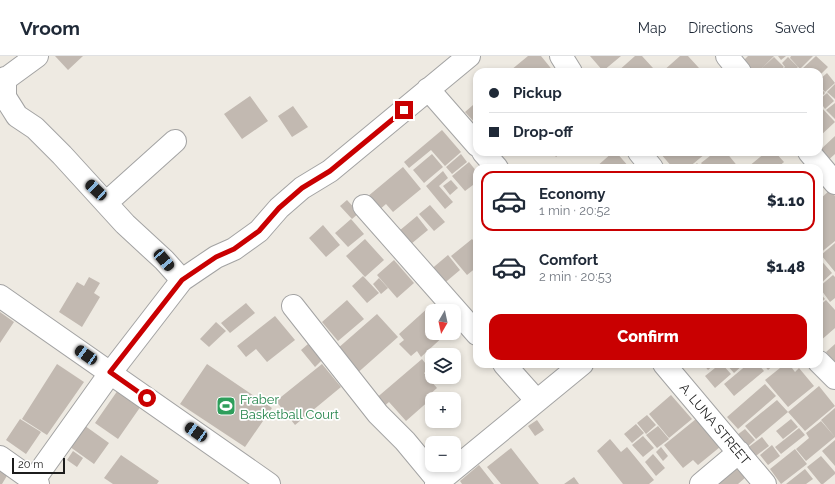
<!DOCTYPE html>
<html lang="en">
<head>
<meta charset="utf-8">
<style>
	:root { --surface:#fff; --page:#f6f6f7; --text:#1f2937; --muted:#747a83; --line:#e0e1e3; --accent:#c90001 }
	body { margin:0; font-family:Raleway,sans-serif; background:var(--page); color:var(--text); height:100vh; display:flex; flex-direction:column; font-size:15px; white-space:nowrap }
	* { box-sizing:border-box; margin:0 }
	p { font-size:13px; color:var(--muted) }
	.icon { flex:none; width:22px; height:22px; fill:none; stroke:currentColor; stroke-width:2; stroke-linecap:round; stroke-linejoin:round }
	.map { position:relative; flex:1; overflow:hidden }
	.drawer { position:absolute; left:473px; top:108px; width:350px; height:204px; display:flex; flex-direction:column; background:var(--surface); border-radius:12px; box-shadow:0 2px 6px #0003 }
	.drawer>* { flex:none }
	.guide { position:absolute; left:473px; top:12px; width:350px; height:88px; border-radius:12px; box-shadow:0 2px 6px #0003; display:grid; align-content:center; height:88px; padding:0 16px; background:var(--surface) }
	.needle { width:26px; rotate:189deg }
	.tools { position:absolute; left:425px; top:248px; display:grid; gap:8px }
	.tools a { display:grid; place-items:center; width:36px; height:36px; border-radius:8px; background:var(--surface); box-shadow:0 2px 6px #0003; font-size:20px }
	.scale { position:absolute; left:12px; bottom:10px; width:53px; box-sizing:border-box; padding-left:4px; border:2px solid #1c1c1c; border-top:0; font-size:11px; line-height:14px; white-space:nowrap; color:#1c1c1c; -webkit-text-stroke:3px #fff; paint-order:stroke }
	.end { position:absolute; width:18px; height:18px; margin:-9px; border:5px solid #c90001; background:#fff; box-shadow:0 0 0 2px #fff }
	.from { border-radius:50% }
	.car { position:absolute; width:12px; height:24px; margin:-12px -6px; border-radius:5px; box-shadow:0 0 3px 1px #0007; background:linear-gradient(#222 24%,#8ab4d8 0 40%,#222 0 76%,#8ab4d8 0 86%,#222 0) }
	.guide b { display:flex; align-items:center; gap:14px; height:38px; font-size:15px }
	.guide b+b { border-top:1px solid var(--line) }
	.guide i { width:10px; height:10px; background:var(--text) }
	ul { padding:7px 0 0; list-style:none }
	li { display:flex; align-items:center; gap:12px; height:60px; margin:0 8px 6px; padding:0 8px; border:2px solid transparent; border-radius:12px }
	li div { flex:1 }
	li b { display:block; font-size:15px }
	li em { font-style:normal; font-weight:800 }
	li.current { border-color:var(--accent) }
	li>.icon { width:36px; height:36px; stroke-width:1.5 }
	.action { display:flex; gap:8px; margin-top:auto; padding:8px 16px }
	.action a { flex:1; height:46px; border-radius:12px; background:var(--accent); color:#fff; font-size:16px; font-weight:800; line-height:46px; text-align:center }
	header { display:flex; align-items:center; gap:24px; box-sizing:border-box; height:56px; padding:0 20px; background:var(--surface); border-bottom:1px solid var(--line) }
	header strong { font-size:19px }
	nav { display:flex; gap:22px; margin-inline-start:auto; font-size:14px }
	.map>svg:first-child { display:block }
	.building { fill:#c2b9b1 }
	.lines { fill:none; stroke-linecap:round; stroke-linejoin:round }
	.minor-casing { stroke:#a3a3a3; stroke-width:24 }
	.minor { stroke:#fff; stroke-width:22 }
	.route { stroke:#c90001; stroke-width:5 }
	.labels { text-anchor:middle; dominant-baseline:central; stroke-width:3.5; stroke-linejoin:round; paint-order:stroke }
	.leisure-label { font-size:13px; fill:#27864d; stroke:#fff; text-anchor:start }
	.street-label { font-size:13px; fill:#1c1c1c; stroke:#fff }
</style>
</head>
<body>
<header>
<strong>Vroom</strong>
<nav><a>Map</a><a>Directions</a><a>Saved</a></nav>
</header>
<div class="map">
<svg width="835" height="428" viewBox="0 0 835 428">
	<rect width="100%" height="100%" fill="#eeeae2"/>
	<path class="building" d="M55,0h28l-15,14z
		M528,0h13l13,16h-41l-2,-2z
		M590,0h31l-18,15z
		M635,0h7l11,12 -4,4h-32z
		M680,0h8l11,12 -4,4h-33z
		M748,0h26l-13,13 13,-12 10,10 -6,5h-27l-9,-10z
		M778,0h8l-5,4z
		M791,0h22l-13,13 -10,-11z
		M816,0l12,11 -9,9v-4h-14l-3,-3z
		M788,1l10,10 -5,5h-14l6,-5 -3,-4z
		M827,17l8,10 -10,9 -6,-7v-5z
		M835,28v15l-8,-7z
		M819,30l6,7 -6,6z
		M827,37l7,8 -9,8 -6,-9z
		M250,40l18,25 -26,18 -18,-25z
		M835,47v16l-9,-9z
		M473,49l4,6v14l-12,-13z
		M293,50l15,21 -16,10 -14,-21z
		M821,51l14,15 -16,15v-28z
		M442,74l19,22 -16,14 -14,-16 -22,18 -5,-6z
		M835,80v18l-10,9 -6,-12z
		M552,96h10l-6,5z
		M613,96h3l13,15 -1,1h-33z
		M703,96l2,2 -17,14h-15l-13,-15z
		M715,96h11l13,16h-34l-4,-5z
		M766,96h9l9,10 -7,6h-28l-1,-1z
		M432,98l11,13 -19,16 -11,-13z
		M461,98l6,8 -15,12 -6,-7z
		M469,106l8,10v10l-12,9 -13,-15z
		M697,107l4,5h-9z
		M403,111l18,22 -28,23 -7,-8 -8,7 -11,-14z
		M443,115l5,7 -9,8 14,16 -8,7 -19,-23z
		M451,124l7,8 -8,7 -7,-9z
		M830,134l5,6v45l-16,13v-54z
		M347,144l12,13 -7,6 -12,-13z
		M430,149l15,17 -11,9 -15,-17z
		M417,160l11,14 -17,14 -12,-13z
		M351,163l13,15 -16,13 -13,-14z
		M323,169l17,20 -14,12 -17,-19z
		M365,183l19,21 -19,17 -19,-21z
		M472,183l5,6v22l-10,8 -16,-19z
		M835,187v29l-14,-17z
		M448,199l12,15 -19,16 -12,-15z
		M819,202l13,15 -13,12z
		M394,204l20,23 -17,15 -20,-23z
		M833,219l2,2v21l-5,4 -11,-15z
		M363,220l16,17 -12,10 -15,-17z
		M89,221l11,6 -6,10 6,4 -18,30 -23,-15 18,-30 7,4z
		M379,222l9,10 -7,6 -8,-10z
		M819,236l6,7 -6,5z
		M347,244l17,19 -26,22 -16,-19z
		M826,244l9,10v18l-16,14v-36z
		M246,247l9,10 -25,20 -9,-10z
		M430,250l4,5h-2v22h15l-26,24 -4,-6 -6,5 -12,-12 5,-4 -5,-6z
		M0,256l14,10 -14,21z
		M377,258l21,23 -44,39 -17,-27z
		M275,260l20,24 -28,22 -11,-13 -10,8 -9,-11z
		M216,266l10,9 -17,16 -9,-8z
		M308,288l14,16 -7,7 -14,-17z
		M835,288v19l-9,-11z
		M422,303l7,9 -5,5 13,15 -9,8 3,3 -25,22 -17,-19 -7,6 -8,-8z
		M57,308l27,18 -37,53 -25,-16z
		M207,308l65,44 -27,39 -65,-43z
		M322,308l19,23 -46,38 -19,-24z
		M703,308h12l-7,6z
		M720,308h2l9,10 -16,14 -10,-12z
		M726,308h18l-10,9z
		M748,308h10l6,7 -30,25 -10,-12z
		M763,308h12l-7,6z
		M785,308h4l6,8 4,-4 15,18 -26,21 -23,-27z
		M765,328l11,12 -38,33 -11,-12z
		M819,330l16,20 -30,25 -17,-19z
		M118,334l23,16 -23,33 -23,-16z
		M671,339l21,24 -23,19 -20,-24z
		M777,344l11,12 -32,27 -11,-13z
		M835,352v29l-14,-17z
		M647,359l9,10 -10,9 -9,-11z
		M20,363l21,13 -15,22 -20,-14z
		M696,363l24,28 -22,18 -5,-5 -10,8 -19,-23z
		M791,363l7,8 -15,12 -7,-8z
		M537,364l7,10 -9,6 -7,-10z
		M821,365l14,16 -29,24 -10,-12 13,-11 -3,-5z
		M81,367l28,20 -15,21 -28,-20z
		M636,368l8,9 -12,10 -8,-9z
		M658,370l11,13 -12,9 -11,-13z
		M799,372l6,7 -24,19 -6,-7z
		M745,373l10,11 -8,7 -10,-12z
		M643,380l11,12 -11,9 -11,-12z
		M762,381l7,9 -16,12 -7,-9z
		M610,383l11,13 6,-5 27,33 -5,4h-26l-26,-33z
		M835,384v26l-13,-15z
		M772,389l8,11 -12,9 -8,-10z
		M661,391l7,9 -5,5 -7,-9z
		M511,392l28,36h-38l-14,-17z
		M795,393l12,15 -26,20 -11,-15z
		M73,395l10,7 -6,9 -10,-7z
		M653,398l12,14 -9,8 -11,-14z
		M121,399l38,26 -2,3h-44l-9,-6z
		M821,400l14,16v2l-12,10h-2l-14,-17z
		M735,406l11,15 -8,7h-24z
		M0,407l11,6 -9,15h-2z
		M479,409l15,19h-32l-2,-3z
		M805,413l8,10 -7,5h-20z
		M574,421l5,7h-15z"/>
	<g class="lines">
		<g class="minor-casing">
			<path id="minor" d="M561,0l10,16
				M727,0l13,16
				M5,22v19l12,19 18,12 27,27 63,69 39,36 18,20
				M0,27l37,-27
				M428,33l49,56
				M483,96l14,16
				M639,96l13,16
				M809,96l26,31
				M106,147l69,-62
				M364,150l113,128
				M0,240l269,188
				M293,250l85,108 27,27 34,41
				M819,306l16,16
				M504,308l33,37
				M664,308l101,120
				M0,401l38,27
				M31,428l80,-112 71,-92 34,-23 18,-8 25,-18 20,-23 23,-20 28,-17 139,-115
				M436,428l146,-120
				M701,428l38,-32"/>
		</g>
		<use href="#minor" class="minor"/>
	</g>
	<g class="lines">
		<path class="route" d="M147,342l-37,-26 72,-92 34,-23 18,-8 25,-18 20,-23 23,-20 28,-17 74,-61"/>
	</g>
	<defs>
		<g id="stadium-square" transform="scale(1)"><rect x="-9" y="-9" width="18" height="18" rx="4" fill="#2e9e5b" stroke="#fff"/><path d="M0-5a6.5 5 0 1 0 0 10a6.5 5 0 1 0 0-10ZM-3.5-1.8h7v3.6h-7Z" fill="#fff"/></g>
	</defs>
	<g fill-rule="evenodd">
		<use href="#stadium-square" x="226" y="350"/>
	</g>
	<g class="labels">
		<g class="leisure-label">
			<text x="240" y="343">Fraber<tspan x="240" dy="15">Basketball Court</tspan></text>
		</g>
		<g class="street-label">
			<text transform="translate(715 368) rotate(50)">A. LUNA STREET</text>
		</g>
	</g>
</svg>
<div class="tools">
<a><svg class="needle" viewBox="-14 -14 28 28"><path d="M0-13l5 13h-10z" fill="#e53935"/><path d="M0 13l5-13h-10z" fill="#747a83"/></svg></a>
<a><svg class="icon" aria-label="layers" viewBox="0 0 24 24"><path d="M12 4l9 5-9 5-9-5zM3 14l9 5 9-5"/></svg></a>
<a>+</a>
<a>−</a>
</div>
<div class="scale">20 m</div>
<i class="end from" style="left:147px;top:342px"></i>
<i class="end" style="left:404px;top:54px"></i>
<i class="car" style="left:96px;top:134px;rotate:313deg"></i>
<i class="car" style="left:164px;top:204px;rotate:140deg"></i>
<i class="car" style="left:86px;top:299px;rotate:305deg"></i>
<i class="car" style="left:196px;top:376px;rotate:305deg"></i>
<div class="guide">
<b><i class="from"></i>Pickup</b>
<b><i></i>Drop-off</b>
</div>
<section class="drawer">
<ul>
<li class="current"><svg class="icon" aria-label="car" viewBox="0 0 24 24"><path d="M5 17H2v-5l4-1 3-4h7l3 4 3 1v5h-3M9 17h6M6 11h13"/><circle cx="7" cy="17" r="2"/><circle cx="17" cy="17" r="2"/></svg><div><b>Economy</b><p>1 min · 20:52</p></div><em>$1.10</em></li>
<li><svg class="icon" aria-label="car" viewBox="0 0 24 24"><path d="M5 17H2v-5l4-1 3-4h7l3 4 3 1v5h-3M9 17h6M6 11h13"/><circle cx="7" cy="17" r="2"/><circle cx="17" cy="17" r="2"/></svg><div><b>Comfort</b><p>2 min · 20:53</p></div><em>$1.48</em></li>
</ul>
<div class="action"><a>Confirm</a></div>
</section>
</div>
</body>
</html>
